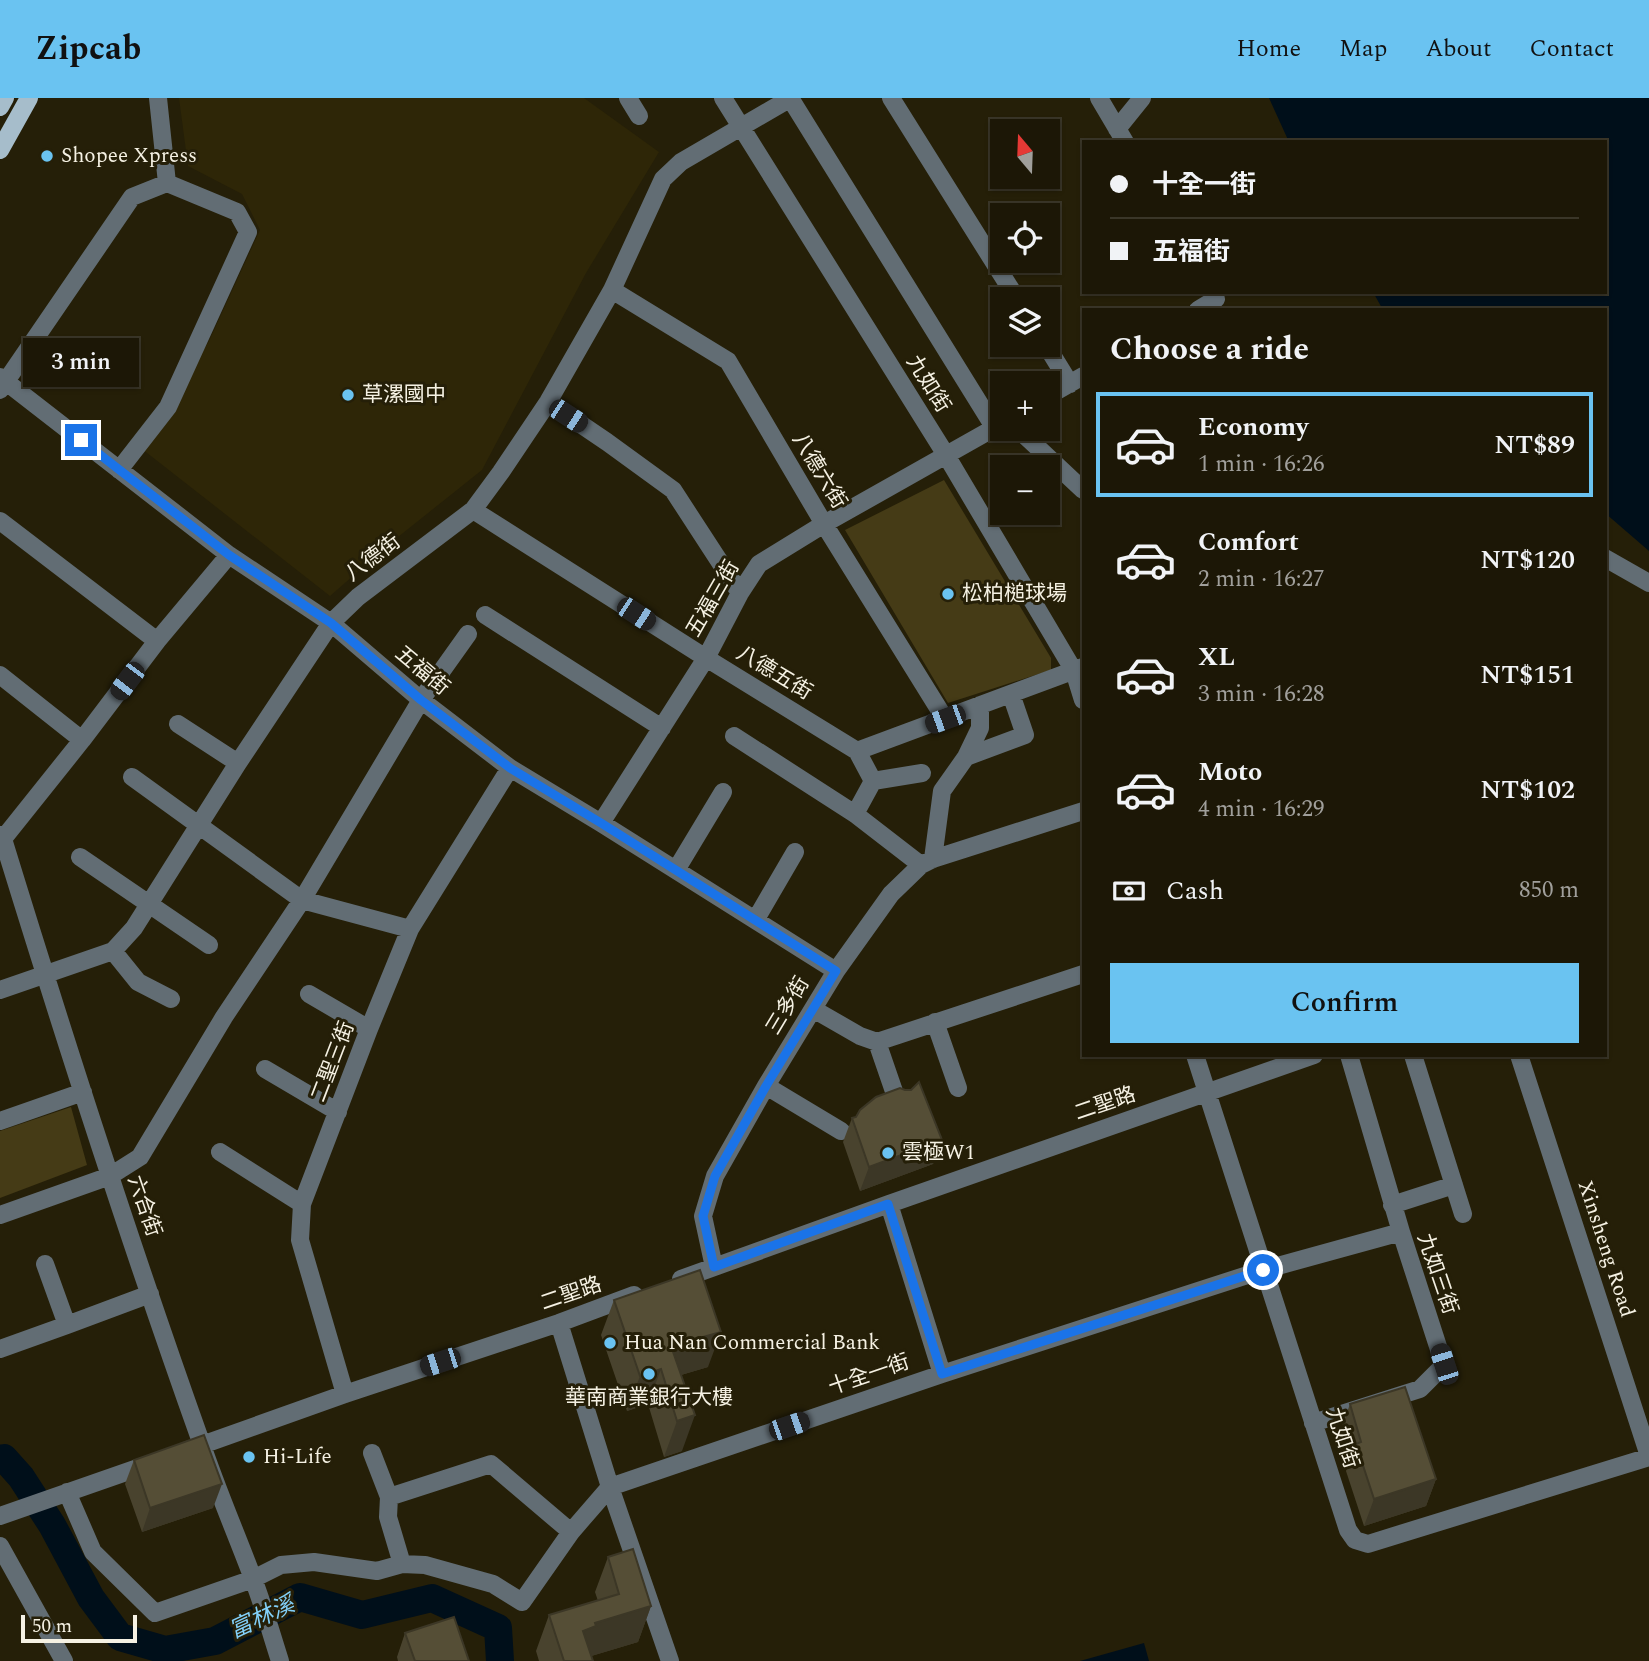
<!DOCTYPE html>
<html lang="en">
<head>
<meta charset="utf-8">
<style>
	:root { --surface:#1c1706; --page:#252010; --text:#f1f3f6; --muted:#a09f9b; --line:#3a3628; --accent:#6ac3f1 }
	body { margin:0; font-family:Spectral,"Noto Sans TC",serif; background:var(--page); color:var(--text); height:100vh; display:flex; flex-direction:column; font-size:26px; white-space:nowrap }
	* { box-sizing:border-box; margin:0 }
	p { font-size:23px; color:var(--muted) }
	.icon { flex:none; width:38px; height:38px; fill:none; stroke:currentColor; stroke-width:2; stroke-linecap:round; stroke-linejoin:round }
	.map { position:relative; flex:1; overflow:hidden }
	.panel { position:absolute; left:1082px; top:210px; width:525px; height:749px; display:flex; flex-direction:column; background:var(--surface); border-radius:0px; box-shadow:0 2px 5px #0004,0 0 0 2px var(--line) }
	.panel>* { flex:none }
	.banner { position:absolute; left:1082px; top:42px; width:525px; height:154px; border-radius:0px; box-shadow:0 2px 5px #0004,0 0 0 2px var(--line); display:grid; align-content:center; height:154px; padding:0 28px; background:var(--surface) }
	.needle { width:46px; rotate:341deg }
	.buttons { position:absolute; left:990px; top:21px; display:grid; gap:14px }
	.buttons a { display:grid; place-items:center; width:70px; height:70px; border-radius:0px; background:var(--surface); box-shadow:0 2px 5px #0004,0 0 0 2px var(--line); font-size:35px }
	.scale { position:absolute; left:21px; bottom:18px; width:116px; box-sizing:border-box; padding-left:7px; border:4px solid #f5f1e3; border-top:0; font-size:19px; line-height:24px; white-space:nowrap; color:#f5f1e3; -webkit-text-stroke:5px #251f08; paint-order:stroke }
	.end { position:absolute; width:32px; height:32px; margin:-16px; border:9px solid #1a73e8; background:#fff; box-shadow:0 0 0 4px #fff }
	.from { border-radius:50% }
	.bubble { position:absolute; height:49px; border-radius:0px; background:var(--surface); box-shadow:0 2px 5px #0004,0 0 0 2px var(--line); font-size:23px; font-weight:600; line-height:49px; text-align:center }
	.car { position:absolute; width:21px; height:42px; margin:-21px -10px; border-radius:9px; box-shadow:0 0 5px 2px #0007; background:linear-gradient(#222 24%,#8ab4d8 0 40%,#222 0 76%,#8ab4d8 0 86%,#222 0) }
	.banner b { display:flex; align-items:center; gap:24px; height:66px; font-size:26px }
	.banner b+b { border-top:2px solid var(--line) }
	.banner i { width:18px; height:18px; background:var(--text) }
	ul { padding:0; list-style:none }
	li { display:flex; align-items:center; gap:21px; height:105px; margin:0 14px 10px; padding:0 14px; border:4px solid transparent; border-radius:0px }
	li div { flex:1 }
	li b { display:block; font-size:26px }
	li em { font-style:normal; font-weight:600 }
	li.active { border-color:var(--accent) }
	li>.icon { width:63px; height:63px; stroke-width:1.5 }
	h2 { padding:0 28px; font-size:32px; line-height:84px }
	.pay { display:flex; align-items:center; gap:18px; height:77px; padding:0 28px; font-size:26px }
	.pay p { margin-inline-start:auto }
	.primary-button { display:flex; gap:14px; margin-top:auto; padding:14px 28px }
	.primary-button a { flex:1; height:80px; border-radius:0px; background:var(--accent); color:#111; font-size:28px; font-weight:600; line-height:80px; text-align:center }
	header { display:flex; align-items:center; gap:42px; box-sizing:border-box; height:98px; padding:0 35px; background:var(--accent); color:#111 }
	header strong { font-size:33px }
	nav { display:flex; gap:38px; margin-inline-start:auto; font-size:24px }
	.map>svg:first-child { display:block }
	.built { fill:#2e2607 }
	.green { fill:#453b16 }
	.water { fill:#000f1a }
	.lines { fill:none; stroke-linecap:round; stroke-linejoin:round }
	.river { stroke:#000f1a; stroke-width:28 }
	.minor { stroke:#626d74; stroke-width:18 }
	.major { stroke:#a6bdcb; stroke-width:18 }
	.wall { fill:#49432e }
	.shaded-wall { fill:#3c3726 }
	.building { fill:#554e36; stroke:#3c3726; stroke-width:2 }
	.route { stroke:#1a73e8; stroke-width:9 }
	.poi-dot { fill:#6ac3f1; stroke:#251f08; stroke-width:2.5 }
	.labels { text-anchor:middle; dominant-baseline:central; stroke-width:6; stroke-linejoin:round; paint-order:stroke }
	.poi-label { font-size:21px; fill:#f5f1e3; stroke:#251f08; text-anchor:start }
	.street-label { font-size:21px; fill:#f5f1e3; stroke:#251f08 }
	.water-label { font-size:23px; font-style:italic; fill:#82d0f9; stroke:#251f08 }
</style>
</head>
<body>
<header>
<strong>Zipcab</strong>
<nav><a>Home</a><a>Map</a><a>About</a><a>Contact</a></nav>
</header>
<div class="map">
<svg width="1649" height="1563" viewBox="0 0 1649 1563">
	<rect width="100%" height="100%" fill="#251f08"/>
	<path class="built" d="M179,0h405l75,54 -73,121 -104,197 -89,71 -63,55 -188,-147 67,-108 51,-111 -18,-36 -54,-28z"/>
	<path class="green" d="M944,382l107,178v12l-103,33 -103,-173z
		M71,1009l16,58 -87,33v-67z"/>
	<path class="water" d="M1269,0h380v453l-44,-38v-203h-222l-10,-18h232v-150h-316z
		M1144,1545l5,18h-69z"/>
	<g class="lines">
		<path class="river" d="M0,1361l4,-1 17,19 31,48 39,73 29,39 45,13 50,-9 85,-44 62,18 70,-17 66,30 2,33"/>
		<path class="minor" d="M158,0l9,85
			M628,0l11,18
			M723,0l223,357 128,216 9,29
			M790,0l204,329
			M891,0l126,201
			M1099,0l26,44
			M1117,31l25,-31
			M612,192l116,71 96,163 121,195
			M1198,212l18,-11
			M1046,247l24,39
			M0,279l229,178 102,68 90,77 89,68 91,55 235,148
			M0,292l132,-193 35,-14
			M1048,298l35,-20
			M548,304l59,40 66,48 67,103
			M1018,331l65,61
			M119,372l49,-63 80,-175 -11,-20 -70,-29
			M473,412l233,148 151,93 226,-84
			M0,423l157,120
			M1605,460l44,25
			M485,517l177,113
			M0,577l82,65
			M178,626l60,39
			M734,638l121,78 66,51
			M966,659l59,-22 -14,-41
			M132,679l170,123 108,29
			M873,683l49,-8
			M855,716l18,-33 -16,-30
			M601,725l105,-165 34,-65 19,-29 65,-40 179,-101
			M0,737l3,4c62,202 127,404 198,603 15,45 34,89 51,134 11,28 19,57 28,85
			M3,741l79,-99 75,-99 72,-86
			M80,759l129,88
			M933,761l9,-68 24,-34 14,-29v-23
			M676,772l47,-78
			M756,821l39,-67
			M113,853l25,31 33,17
			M0,892l113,-39 21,-23 104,-165 93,-140 27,-26 115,-87 28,-38 47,-70 64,-112 51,-111 18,-17 110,-64
			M309,896l60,35
			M813,911l47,27 17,6 206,-68
			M935,924l23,66
			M877,944l21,61
			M1195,957l153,475 7,10 13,4 281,-87
			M1349,957l52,177
			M1413,957l50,159
			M1519,957l130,401
			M265,971l73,43
			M766,988l75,45
			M0,1023l83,-29
			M220,1054l82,52
			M889,1106l53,170
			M1392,1107l62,-20
			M0,1117l110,-39 30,-19 84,-140 78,-117 119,-200 47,-66
			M45,1166l22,61
			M714,1169l-11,-51 12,-40 51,-90 70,-115 55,-77 30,-29 12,-6 150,-48
			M681,1181l208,-75 425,-149
			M559,1225l51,164 60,174
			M0,1251l67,-24 83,-31
			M345,1296l-45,-154 2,-36 67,-175 41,-100 100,-161
			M185,1353l160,-57 214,-71 75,-28
			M372,1355l17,44 -1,20 14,47
			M67,1394l26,60 62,61 98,-34 28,-14 33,-3 63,9 25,-7 23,1 68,19 29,18 49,-70 39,-45 332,-113 321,-104 138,-38 43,133 -24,24 -107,34
			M389,1399l102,-33 80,68
			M0,1418l152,-53
			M0,1448l64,115"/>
		<path class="major" d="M0,9l5,-9
			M0,52l29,-52"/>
	</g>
	<path class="wall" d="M852,1020l90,22 -9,24 -73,27 -17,-49z
		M614,1202l94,67 -27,8 1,76 -18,6 -16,-53 -21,7 -26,-76z
		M1350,1306l86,75 -10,27 -62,20 -18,-55 3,-9 -9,-30z
		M134,1362l79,48 -71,24 -17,-48z
		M608,1459l43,49 -13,36 -47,14 2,5h-54l-3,-10 13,-36 49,-14 -3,-9z
		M405,1535l64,28h-71l-1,-4z"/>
	<path class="shaded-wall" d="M942,1042l-9,24 -73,27 9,-24z
		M721,1234l-13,35 -44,13 7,-34z
		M661,1271l-13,35 -21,7 13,-35z
		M695,1317l-13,36 -18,6 13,-36z
		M1436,1381l-10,27 -62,20 10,-27z
		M222,1386l-9,24 -71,24 8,-24z
		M651,1508l-13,36 -53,16 -2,-27 12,-8z"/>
	<path class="building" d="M919,984l23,58 -73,27 -17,-49 4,-1 4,-7 16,-13 24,-9 5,2h6z
		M700,1172l21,62 -50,14 24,69 -18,6 -16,-52 -21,7 -26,-76z
		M1405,1289l31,92 -62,20 -18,-55 5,-2 -11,-38z
		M204,1337l18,49 -72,24 -16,-48z
		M633,1451l18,57 -56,17 1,3 -13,5 10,30h-29l-15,-46 70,-21 -11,-37z
		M454,1519l15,44h-54l-10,-28z"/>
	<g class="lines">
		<path class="route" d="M81,342l148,115 102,68 90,77 89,68 91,55 235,148 -70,115 -51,90 -12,40 11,51 174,-63 54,170 321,-104"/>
	</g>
	<g class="poi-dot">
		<circle cx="47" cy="58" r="7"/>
		<circle cx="348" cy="297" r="7"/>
		<circle cx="948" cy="496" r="7"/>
		<circle cx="888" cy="1055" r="7"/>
		<circle cx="610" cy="1245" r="7"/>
		<circle cx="649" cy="1276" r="7"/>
		<circle cx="249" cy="1359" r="7"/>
	</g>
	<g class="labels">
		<g class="poi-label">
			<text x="61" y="58">Shopee Xpress</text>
			<text x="362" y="297">草漯國中</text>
			<text x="962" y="496">松柏槌球場</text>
			<text x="902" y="1055">雲極W1</text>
			<text x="624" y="1245">Hua Nan Commercial Bank</text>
			<text x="649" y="1300" text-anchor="middle">華南商業銀行大樓</text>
			<text x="263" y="1359">Hi-Life</text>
		</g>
		<g class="street-label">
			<text transform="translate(928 286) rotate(58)">九如街</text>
			<text transform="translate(819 373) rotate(59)">八德六街</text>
			<text transform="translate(373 460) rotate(-37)">八德街</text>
			<text transform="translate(713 501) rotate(-60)">五福三街</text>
			<text transform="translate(422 573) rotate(40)">五福街</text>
			<text transform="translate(774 575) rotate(31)">八德五街</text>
			<text transform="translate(788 908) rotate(-59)">三多街</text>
			<text transform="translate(333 964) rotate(-69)">二聖三街</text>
			<text transform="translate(1105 1006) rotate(-19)">二聖路</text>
			<text transform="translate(144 1108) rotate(71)">六合街</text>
			<text transform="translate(1606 1151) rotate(72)">Xinsheng Road</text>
			<text transform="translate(1437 1176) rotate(71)">九如三街</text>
			<text transform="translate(571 1196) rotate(-19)">二聖路</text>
			<text transform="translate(869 1277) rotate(-19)">十全一街</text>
			<text transform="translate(1342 1340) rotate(72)">九如街</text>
		</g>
		<g class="water-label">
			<text transform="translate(262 1520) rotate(-25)">富林溪</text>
		</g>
	</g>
</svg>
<div class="buttons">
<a><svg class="needle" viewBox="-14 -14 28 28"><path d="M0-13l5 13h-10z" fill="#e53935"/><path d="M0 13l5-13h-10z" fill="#a09f9b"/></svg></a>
<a><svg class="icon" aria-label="locate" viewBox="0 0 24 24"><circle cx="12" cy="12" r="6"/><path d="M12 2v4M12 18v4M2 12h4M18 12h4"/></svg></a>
<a><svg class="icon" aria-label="layers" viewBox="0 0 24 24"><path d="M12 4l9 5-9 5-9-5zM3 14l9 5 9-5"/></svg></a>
<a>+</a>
<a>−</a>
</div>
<div class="scale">50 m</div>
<i class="end from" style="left:1263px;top:1172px"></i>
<i class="end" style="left:81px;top:342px"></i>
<div class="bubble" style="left:23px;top:240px;width:116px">3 min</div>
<i class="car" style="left:568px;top:318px;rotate:123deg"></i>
<i class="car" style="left:636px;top:516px;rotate:123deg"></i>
<i class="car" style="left:127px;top:583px;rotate:217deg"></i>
<i class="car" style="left:945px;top:621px;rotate:250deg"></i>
<i class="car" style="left:440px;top:1264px;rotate:252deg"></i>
<i class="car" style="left:1444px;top:1266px;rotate:342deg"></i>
<i class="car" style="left:789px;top:1328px;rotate:71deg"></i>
<div class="banner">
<b><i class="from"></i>十全一街</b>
<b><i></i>五福街</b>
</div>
<section class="panel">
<h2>Choose a ride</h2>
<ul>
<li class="active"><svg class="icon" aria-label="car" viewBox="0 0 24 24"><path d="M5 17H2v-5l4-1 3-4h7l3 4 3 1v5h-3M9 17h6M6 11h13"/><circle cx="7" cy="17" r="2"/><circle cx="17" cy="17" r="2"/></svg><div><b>Economy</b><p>1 min · 16:26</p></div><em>NT$89</em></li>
<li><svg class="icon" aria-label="car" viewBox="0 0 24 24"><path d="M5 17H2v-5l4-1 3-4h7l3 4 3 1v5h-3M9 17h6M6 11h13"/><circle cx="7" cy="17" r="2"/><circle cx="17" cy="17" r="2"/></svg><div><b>Comfort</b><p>2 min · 16:27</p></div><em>NT$120</em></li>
<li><svg class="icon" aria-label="car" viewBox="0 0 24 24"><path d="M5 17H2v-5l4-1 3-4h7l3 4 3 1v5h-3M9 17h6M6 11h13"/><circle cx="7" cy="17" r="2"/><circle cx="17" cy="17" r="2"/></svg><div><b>XL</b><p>3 min · 16:28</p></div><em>NT$151</em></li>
<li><svg class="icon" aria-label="car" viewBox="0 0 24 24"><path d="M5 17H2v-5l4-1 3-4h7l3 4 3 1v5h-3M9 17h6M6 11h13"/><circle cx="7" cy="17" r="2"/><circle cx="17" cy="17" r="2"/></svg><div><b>Moto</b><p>4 min · 16:29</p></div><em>NT$102</em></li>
</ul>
<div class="pay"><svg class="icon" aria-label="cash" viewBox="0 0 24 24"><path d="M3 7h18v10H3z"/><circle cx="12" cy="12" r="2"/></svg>Cash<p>850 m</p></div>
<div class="primary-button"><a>Confirm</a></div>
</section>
</div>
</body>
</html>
